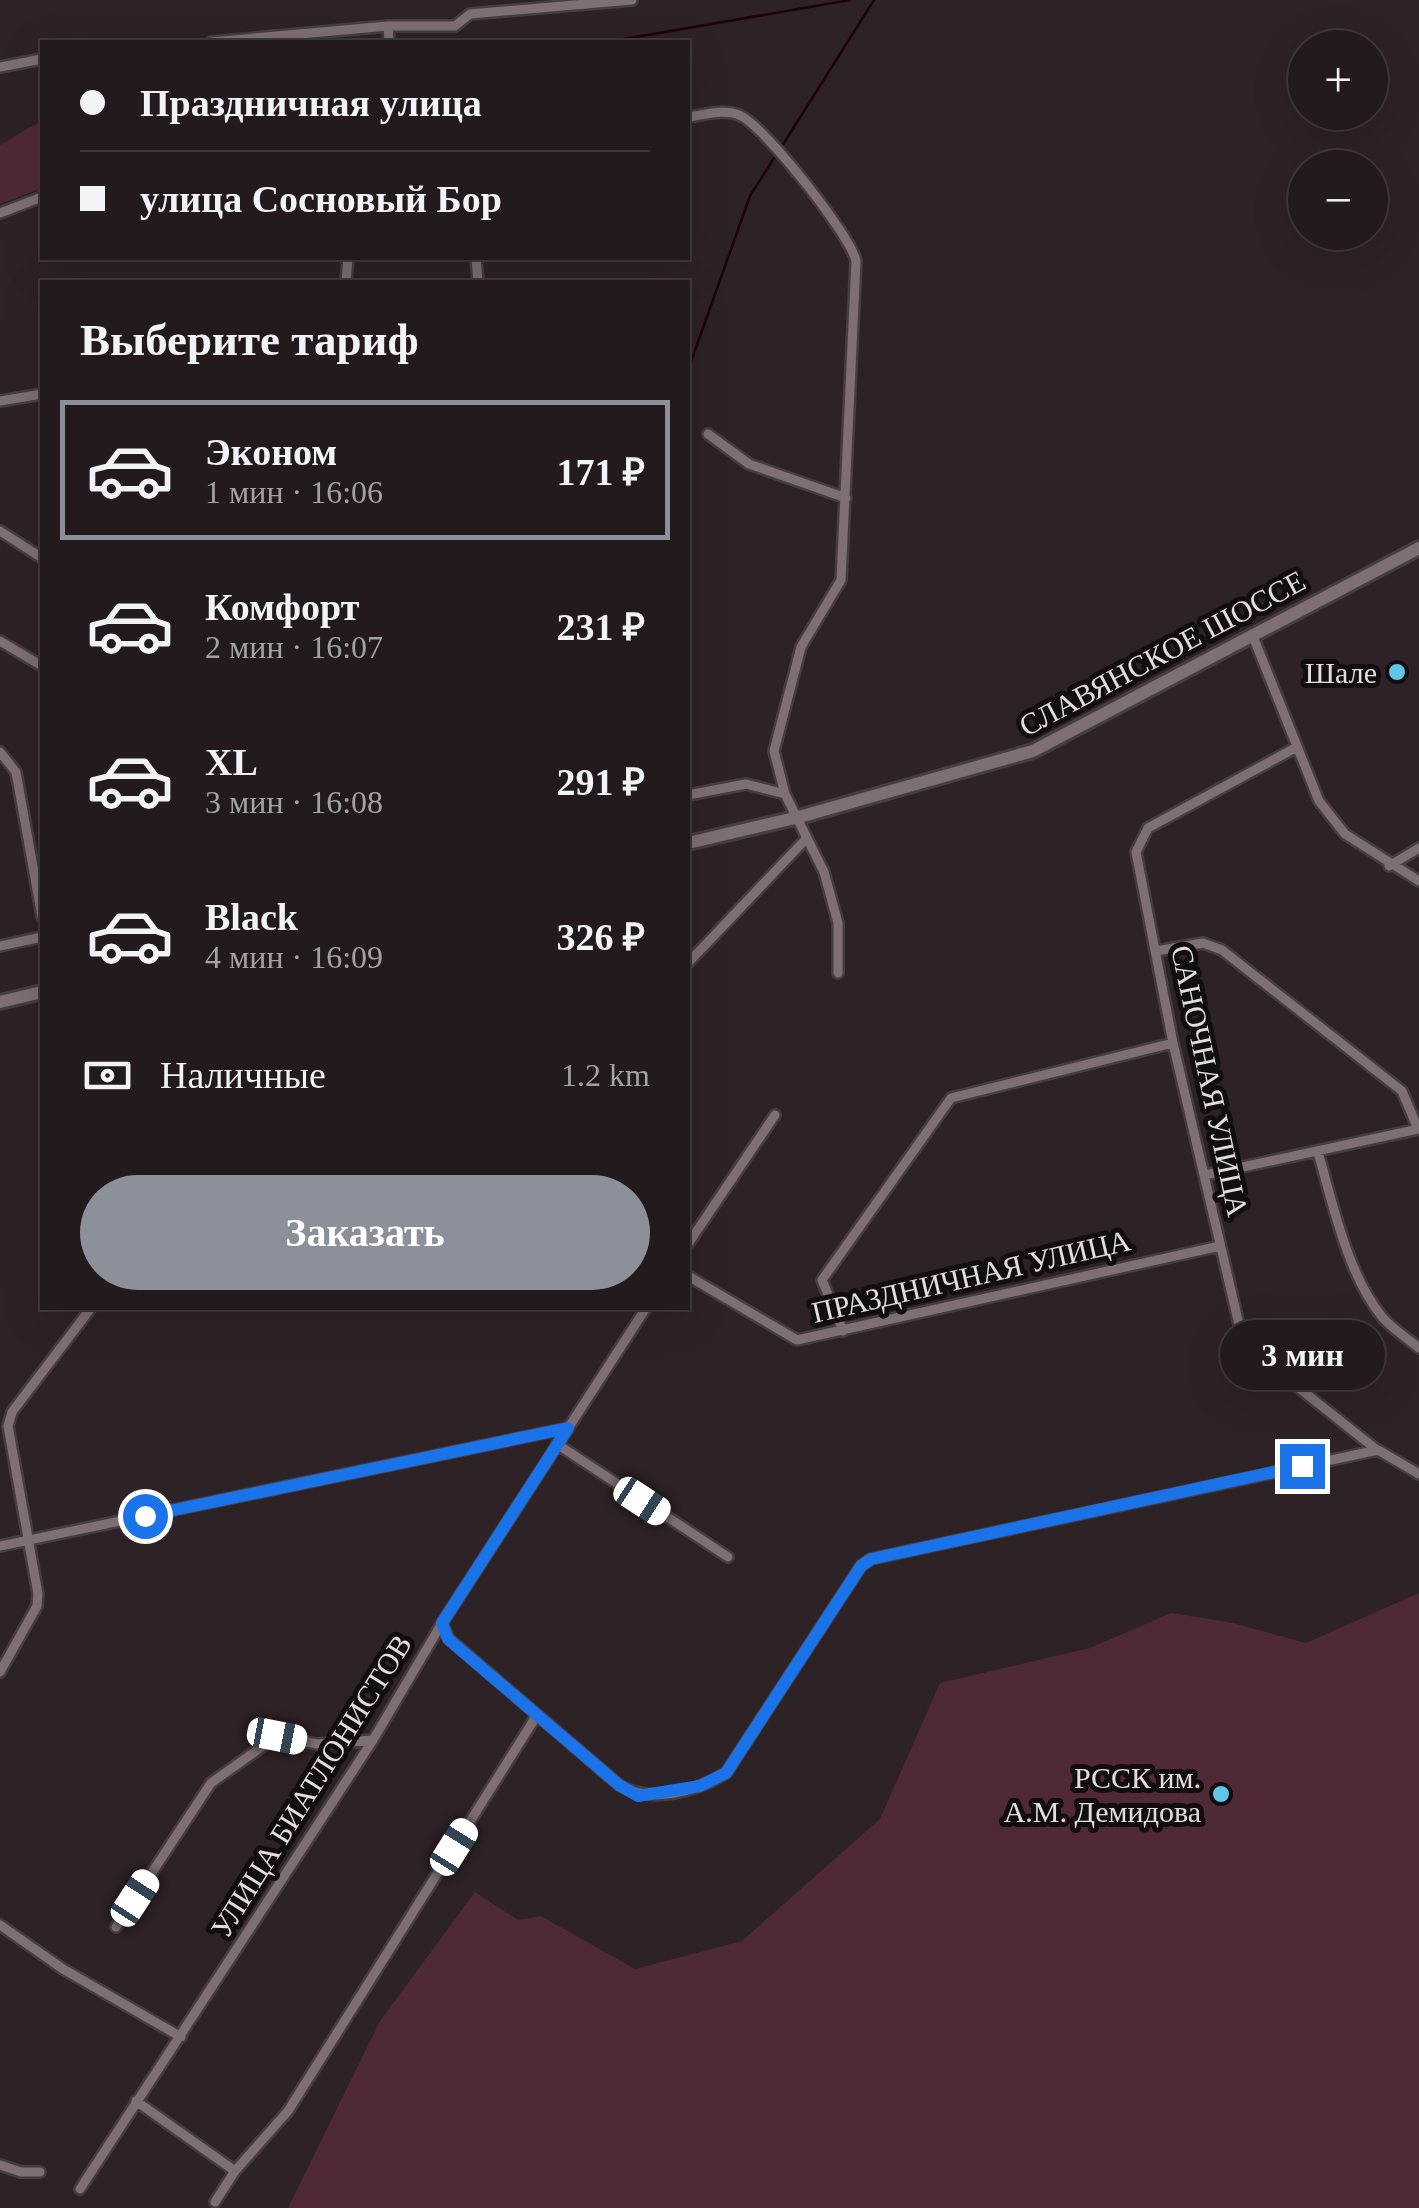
<!DOCTYPE html>
<html lang="ru">
<head>
<meta charset="utf-8">
<style>
	:root { --surface:#221a1c; --page:#2e2729; --text:#f1f3f6; --muted:#a2a1a3; --line:#3f383b; --accent:#8c9099 }
	body { margin:0; font-family:Georgia,serif; background:var(--page); color:var(--text); height:100vh; display:flex; flex-direction:column; font-size:38px; white-space:nowrap }
	* { box-sizing:border-box; margin:0 }
	p { font-size:32px; color:var(--muted) }
	.icon { flex:none; width:55px; height:55px; fill:none; stroke:currentColor; stroke-width:2; stroke-linecap:round; stroke-linejoin:round }
	.map { position:relative; flex:1; overflow:hidden }
	.details { position:absolute; left:40px; top:280px; width:650px; height:1030px; display:flex; flex-direction:column; background:var(--surface); border-radius:0px; box-shadow:0 10px 40px #0002,0 0 0 2px var(--line) }
	.details>* { flex:none }
	.top-card { position:absolute; left:40px; top:40px; width:650px; height:220px; border-radius:0px; box-shadow:0 10px 40px #0002,0 0 0 2px var(--line); display:grid; align-content:center; height:220px; padding:0 40px; background:var(--surface) }
	.tools { position:absolute; left:1288px; top:30px; display:grid; gap:20px }
	.tools a { display:grid; place-items:center; width:100px; height:100px; border-radius:50%; background:var(--surface); box-shadow:0 10px 40px #0002,0 0 0 2px var(--line); font-size:50px }
	.end { position:absolute; width:45px; height:45px; margin:-22px; border:12px solid #1a73e8; background:#fff; box-shadow:0 0 0 5px #fff }
	.from { border-radius:50% }
	.bubble { position:absolute; height:70px; border-radius:35px; background:var(--surface); box-shadow:0 10px 40px #0002,0 0 0 2px var(--line); font-size:32px; font-weight:600; line-height:70px; text-align:center }
	.car { position:absolute; width:30px; height:60px; margin:-30px -15px; border-radius:12px; box-shadow:0 0 8px 2px #0007; background:linear-gradient(#fff 24%,#345 0 40%,#fff 0 76%,#345 0 86%,#fff 0) }
	.top-card b { display:flex; align-items:center; gap:35px; height:95px; font-size:38px }
	.top-card b+b { border-top:2px solid var(--line) }
	.top-card i { width:25px; height:25px; background:var(--text) }
	ul { padding:0; list-style:none }
	li { display:flex; align-items:center; gap:30px; height:140px; margin:0 20px 15px; padding:0 20px; border:5px solid transparent; border-radius:0px }
	li div { flex:1 }
	li b { display:block; font-size:38px }
	li em { font-style:normal; font-weight:600 }
	li.active { border-color:var(--accent) }
	li>.icon { width:90px; height:90px; stroke-width:1.5 }
	h2 { padding:0 40px; font-size:45px; line-height:120px }
	.pay { display:flex; align-items:center; gap:25px; height:110px; padding:0 40px; font-size:38px }
	.pay p { margin-inline-start:auto }
	.action { display:flex; gap:20px; margin-top:auto; padding:20px 40px }
	.action a { flex:1; height:115px; border-radius:60px; background:var(--accent); color:#fff; font-size:40px; font-weight:600; line-height:115px; text-align:center }
	.map>svg:first-child { display:block }
	.green { fill:#502936 }
	.lines { fill:none; stroke-linecap:round; stroke-linejoin:round }
	.stream { stroke:#20000b; stroke-width:2.5 }
	.minor-casing { stroke:#473d40; stroke-width:14 }
	.secondary-casing { stroke:#473d40; stroke-width:18 }
	.minor { stroke:#7d6f73; stroke-width:9 }
	.secondary { stroke:#7d6f73; stroke-width:12 }
	.route { stroke:#1a73e8; stroke-width:12 }
	.poi-dot { fill:#5cc7e8; stroke:#120d0e; stroke-width:4 }
	.labels { text-anchor:middle; dominant-baseline:central; stroke-width:10; stroke-linejoin:round; paint-order:stroke }
	.street-label { font-size:30px; fill:#e4dcde; stroke:#120d0e }
	.poi-label { font-size:30px; fill:#e4dcde; stroke:#120d0e; text-anchor:end }
</style>
</head>
<body>
<div class="map">
<svg width="1419" height="2208" viewBox="0 0 1419 2208">
	<rect width="100%" height="100%" fill="#2d2225"/>
	<path class="green" d="M42,103v85l-42,16v-59l41,-24z
		M1419,1593v615h-1131l92,-187 95,-129 43,28 23,-4 94,53 107,-28 138,-122 60,-136 150,-35 81,-35 62,10 73,20z"/>
	<g class="lines">
		<path class="stream" d="M607,42l243,-42
			M782,146l92,-146
			M688,370l62,-174 24,-38"/>
		<g class="minor-casing">
			<path id="minor" d="M388,26l1,16
				M211,42l177,-16h67l15,-12 162,-14
				M0,67l42,-8
				M688,117c16,-2 37,-9 53,-1 24,11 110,120 115,145l-15,319 -40,67 -27,104 11,43 39,78 14,51v50
				M0,213l42,-16
				M476,258l2,24
				M346,282l2,-24
				M0,401l42,-7
				M708,434l41,30 97,34
				M0,531l42,27
				M1252,634l67,167 26,33 74,47
				M0,641l42,25
				M1295,748l-147,80 -12,24 37,191 68,290 10,17 126,100
				M0,752l16,20 26,145
				M688,795l58,-11 39,10
				M1389,866l30,-18
				M0,946l42,-9
				M1156,951l47,-8 19,7 180,141 16,38
				M688,963l117,-123
				M1318,1152c15,53 30,124 65,166 10,11 25,21 36,30
				M1205,1175l214,-46
				M688,1244l87,-129
				M688,1276l109,64 423,-94
				M843,1331l-21,-51 129,-182 222,-55
				M557,1444l171,113
				M0,1546l568,-118
				M442,1623l7,16 170,146c32,19 76,7 107,-12l135,-207 10,-7 507,-109 41,24
				M0,1672l37,-66 1,-12 -30,-168 4,-14 79,-104
				M0,1925l63,44 118,68
				M116,1927l95,-144 66,-47 40,8 56,-4
				M136,2101l99,70
				M0,2165l21,7h19
				M80,2189l293,-449 69,-117 204,-315
				M215,2202l20,-31 53,-60 249,-396"/>
		</g>
		<g class="secondary-casing">
			<path id="secondary" d="M688,843l111,-26 234,-66 386,-203
				M0,1002l42,-10"/>
		</g>
		<use href="#minor" class="minor"/>
		<use href="#secondary" class="secondary"/>
	</g>
	<g class="lines">
		<path class="route" d="M145,1516l423,-88 -126,195 6,16 171,146 19,11 62,-10 26,-13 135,-207 10,-7 431,-93"/>
	</g>
	<g class="poi-dot">
		<circle cx="1397" cy="672" r="10"/>
		<circle cx="1221" cy="1794" r="10"/>
	</g>
	<g class="labels">
		<g class="street-label">
			<text transform="translate(1162 653) rotate(-28)">СЛАВЯНСКОЕ ШОССЕ</text>
			<text transform="translate(1210 1081) rotate(78)">САНОЧНАЯ УЛИЦА</text>
			<text transform="translate(971 1276) rotate(-13)">ПРАЗДНИЧНАЯ УЛИЦА</text>
			<text transform="translate(311 1786) rotate(-58)">УЛИЦА БИАТЛОНИСТОВ</text>
		</g>
		<g class="poi-label">
			<text x="1377" y="672">Шале</text>
			<text x="1201" y="1777">РССК им.<tspan x="1201" dy="34">А.М. Демидова</tspan></text>
		</g>
	</g>
</svg>
<div class="tools">
<a>+</a>
<a>−</a>
</div>
<i class="end from" style="left:145px;top:1516px"></i>
<i class="end" style="left:1302px;top:1466px"></i>
<div class="bubble" style="left:1220px;top:1320px;width:165px">3 мин</div>
<i class="car" style="left:642px;top:1501px;rotate:123deg"></i>
<i class="car" style="left:277px;top:1736px;rotate:101deg"></i>
<i class="car" style="left:454px;top:1847px;rotate:32deg"></i>
<i class="car" style="left:135px;top:1898px;rotate:33deg"></i>
<div class="top-card">
<b><i class="from"></i>Праздничная улица</b>
<b><i></i>улица Сосновый Бор</b>
</div>
<section class="details">
<h2>Выберите тариф</h2>
<ul>
<li class="active"><svg class="icon" aria-label="car" viewBox="0 0 24 24"><path d="M5 17H2v-5l4-1 3-4h7l3 4 3 1v5h-3M9 17h6M6 11h13"/><circle cx="7" cy="17" r="2"/><circle cx="17" cy="17" r="2"/></svg><div><b>Эконом</b><p>1 мин · 16:06</p></div><em>171 ₽</em></li>
<li><svg class="icon" aria-label="car" viewBox="0 0 24 24"><path d="M5 17H2v-5l4-1 3-4h7l3 4 3 1v5h-3M9 17h6M6 11h13"/><circle cx="7" cy="17" r="2"/><circle cx="17" cy="17" r="2"/></svg><div><b>Комфорт</b><p>2 мин · 16:07</p></div><em>231 ₽</em></li>
<li><svg class="icon" aria-label="car" viewBox="0 0 24 24"><path d="M5 17H2v-5l4-1 3-4h7l3 4 3 1v5h-3M9 17h6M6 11h13"/><circle cx="7" cy="17" r="2"/><circle cx="17" cy="17" r="2"/></svg><div><b>XL</b><p>3 мин · 16:08</p></div><em>291 ₽</em></li>
<li><svg class="icon" aria-label="car" viewBox="0 0 24 24"><path d="M5 17H2v-5l4-1 3-4h7l3 4 3 1v5h-3M9 17h6M6 11h13"/><circle cx="7" cy="17" r="2"/><circle cx="17" cy="17" r="2"/></svg><div><b>Black</b><p>4 мин · 16:09</p></div><em>326 ₽</em></li>
</ul>
<div class="pay"><svg class="icon" aria-label="cash" viewBox="0 0 24 24"><path d="M3 7h18v10H3z"/><circle cx="12" cy="12" r="2"/></svg>Наличные<p>1.2 km</p></div>
<div class="action"><a>Заказать</a></div>
</section>
</div>
</body>
</html>
